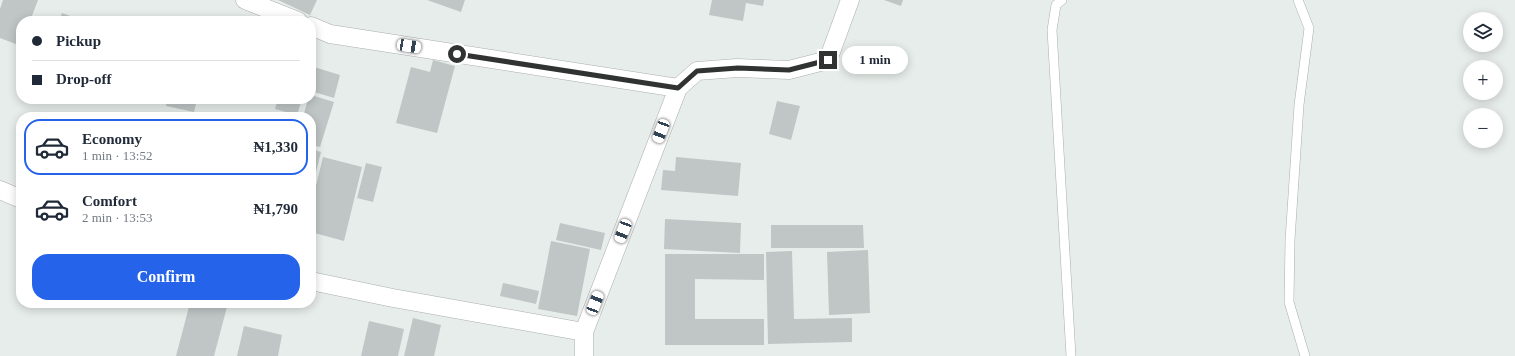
<!DOCTYPE html>
<html lang="en">
<head>
<meta charset="utf-8">
<style>
	:root { --surface:#fff; --page:#f6f6f7; --text:#1f2937; --muted:#747a83; --line:#e0e1e3; --accent:#2563eb }
	body { margin:0; font-family:Georgia,serif; background:var(--page); color:var(--text); height:100vh; display:flex; flex-direction:column; font-size:15px; white-space:nowrap }
	* { box-sizing:border-box; margin:0 }
	p { font-size:13px; color:var(--muted) }
	.icon { flex:none; width:22px; height:22px; fill:none; stroke:currentColor; stroke-width:2; stroke-linecap:round; stroke-linejoin:round }
	.map { position:relative; flex:1; overflow:hidden }
	.side { position:absolute; left:16px; top:112px; width:300px; height:196px; display:flex; flex-direction:column; background:var(--surface); border-radius:16px; box-shadow:0 2px 10px #0003 }
	.side>* { flex:none }
	.banner { position:absolute; left:16px; top:16px; width:300px; height:88px; border-radius:16px; box-shadow:0 2px 10px #0003; display:grid; align-content:center; height:88px; padding:0 16px; background:var(--surface) }
	.buttons { position:absolute; left:1463px; top:12px; display:grid; gap:8px }
	.buttons a { display:grid; place-items:center; width:40px; height:40px; border-radius:50%; background:var(--surface); box-shadow:0 2px 10px #0003; font-size:20px }
	.end { position:absolute; width:18px; height:18px; margin:-9px; border:5px solid #313332; background:#fff; box-shadow:0 0 0 2px #fff }
	.from { border-radius:50% }
	.bubble { position:absolute; height:28px; border-radius:14px; background:var(--surface); box-shadow:0 2px 10px #0003; font-size:13px; font-weight:700; line-height:28px; text-align:center }
	.car { position:absolute; width:12px; height:24px; margin:-12px -6px; border-radius:5px; box-shadow:0 0 3px 1px #0007; background:linear-gradient(#fff 24%,#345 0 40%,#fff 0 76%,#345 0 86%,#fff 0) }
	.banner b { display:flex; align-items:center; gap:14px; height:38px; font-size:15px }
	.banner b+b { border-top:1px solid var(--line) }
	.banner i { width:10px; height:10px; background:var(--text) }
	ul { padding:7px 0 0; list-style:none }
	li { display:flex; align-items:center; gap:12px; height:56px; margin:0 8px 6px; padding:0 8px; border:2px solid transparent; border-radius:16px }
	li div { flex:1 }
	li b { display:block; font-size:15px }
	li em { font-style:normal; font-weight:700 }
	li.on { border-color:var(--accent) }
	li>.icon { width:36px; height:36px; stroke-width:1.5 }
	.action { display:flex; gap:8px; margin-top:auto; padding:8px 16px }
	.action a { flex:1; height:46px; border-radius:16px; background:var(--accent); color:#fff; font-size:16px; font-weight:700; line-height:46px; text-align:center }
	.map>svg:first-child { display:block }
	.building { fill:#bfc6c5 }
	.lines { fill:none; stroke-linecap:round; stroke-linejoin:round }
	.lane-casing { stroke:#a9afac; stroke-width:10 }
	.street-casing { stroke:#a9afac; stroke-width:19 }
	.lane { stroke:#fff; stroke-width:9 }
	.street { stroke:#fff; stroke-width:18 }
	.route { stroke:#313332; stroke-width:5 }
</style>
</head>
<body>
<div class="map">
<svg width="1515" height="356" viewBox="0 0 1515 356">
	<rect width="100%" height="100%" fill="#e7edea"/>
	<path class="building" d="M3,0h35l-8,21h-9v25l-21,-8v-29z
		M278,0h39l-7,15z
		M427,0h38l-4,12z
		M712,0h52l-1,6 -17,-3 -3,18 -34,-6z
		M884,0h19l-2,6z
		M62,13l22,8h-25z
		M433,60l22,6 -18,67 -41,-10 15,-56 19,5z
		M314,67l26,8 -6,23 -23,-7v-14z
		M311,95l23,7 -14,45 -9,-2v-28h-8l5,-18h3z
		M167,99h30l-3,13 -28,-6z
		M278,99h24l-5,16 -22,-6z
		M777,101l23,5 -9,34 -22,-6z
		M311,149l10,3 -8,32h-2z
		M323,157l39,10 -18,74 -33,-9v-26z
		M676,157l65,6 -3,33 -77,-6 2,-20 12,1z
		M366,163l16,4 -9,35 -16,-4z
		M665,219l76,4 -1,30 -76,-4z
		M560,223l45,10 -4,17 -45,-10z
		M771,225h92l1,23h-93z
		M551,241l39,8 -13,67 -39,-7z
		M868,250l2,63 -41,2 -2,-63z
		M792,251l2,68 58,-1v24l-84,2 -2,-92z
		M665,254h99v26l-69,-1v40h69v26h-99z
		M503,283l36,8 -3,13 -36,-8z
		M190,303h38l-14,53h-38z
		M413,318l28,7 -7,31h-30z
		M369,321l35,8 -6,27h-37z
		M244,326l38,9 -4,21h-41z"/>
	<g class="lines">
		<g class="lane-casing">
			<path id="lane" d="M1062,0l-6,5 -4,25 19,326
				M1298,0l11,28 -10,77 -9,135 -1,62 16,54"/>
		</g>
		<g class="street-casing">
			<path id="street" d="M245,0l53,21
				M311,26l19,8 348,54
				M0,190l21,9
				M311,281l82,17 191,34
				M584,356v-24l94,-244 19,-17 40,-3 52,2 39,-10 22,-60"/>
		</g>
		<use href="#lane" class="lane"/>
		<use href="#street" class="street"/>
	</g>
	<g class="lines">
		<path class="route" d="M457,54l221,34 19,-17 41,-3 51,2 39,-10"/>
	</g>
</svg>
<div class="buttons">
<a><svg class="icon" aria-label="layers" viewBox="0 0 24 24"><path d="M12 4l9 5-9 5-9-5zM3 14l9 5 9-5"/></svg></a>
<a>+</a>
<a>−</a>
</div>
<i class="end from" style="left:457px;top:54px"></i>
<i class="end" style="left:828px;top:60px"></i>
<div class="bubble" style="left:842px;top:46px;width:66px">1 min</div>
<i class="car" style="left:409px;top:46px;rotate:99deg"></i>
<i class="car" style="left:661px;top:131px;rotate:201deg"></i>
<i class="car" style="left:623px;top:231px;rotate:201deg"></i>
<i class="car" style="left:595px;top:303px;rotate:21deg"></i>
<div class="banner">
<b><i class="from"></i>Pickup</b>
<b><i></i>Drop-off</b>
</div>
<section class="side">
<ul>
<li class="on"><svg class="icon" aria-label="car" viewBox="0 0 24 24"><path d="M5 17H2v-5l4-1 3-4h7l3 4 3 1v5h-3M9 17h6M6 11h13"/><circle cx="7" cy="17" r="2"/><circle cx="17" cy="17" r="2"/></svg><div><b>Economy</b><p>1 min · 13:52</p></div><em>₦1,330</em></li>
<li><svg class="icon" aria-label="car" viewBox="0 0 24 24"><path d="M5 17H2v-5l4-1 3-4h7l3 4 3 1v5h-3M9 17h6M6 11h13"/><circle cx="7" cy="17" r="2"/><circle cx="17" cy="17" r="2"/></svg><div><b>Comfort</b><p>2 min · 13:53</p></div><em>₦1,790</em></li>
</ul>
<div class="action"><a>Confirm</a></div>
</section>
</div>
</body>
</html>
